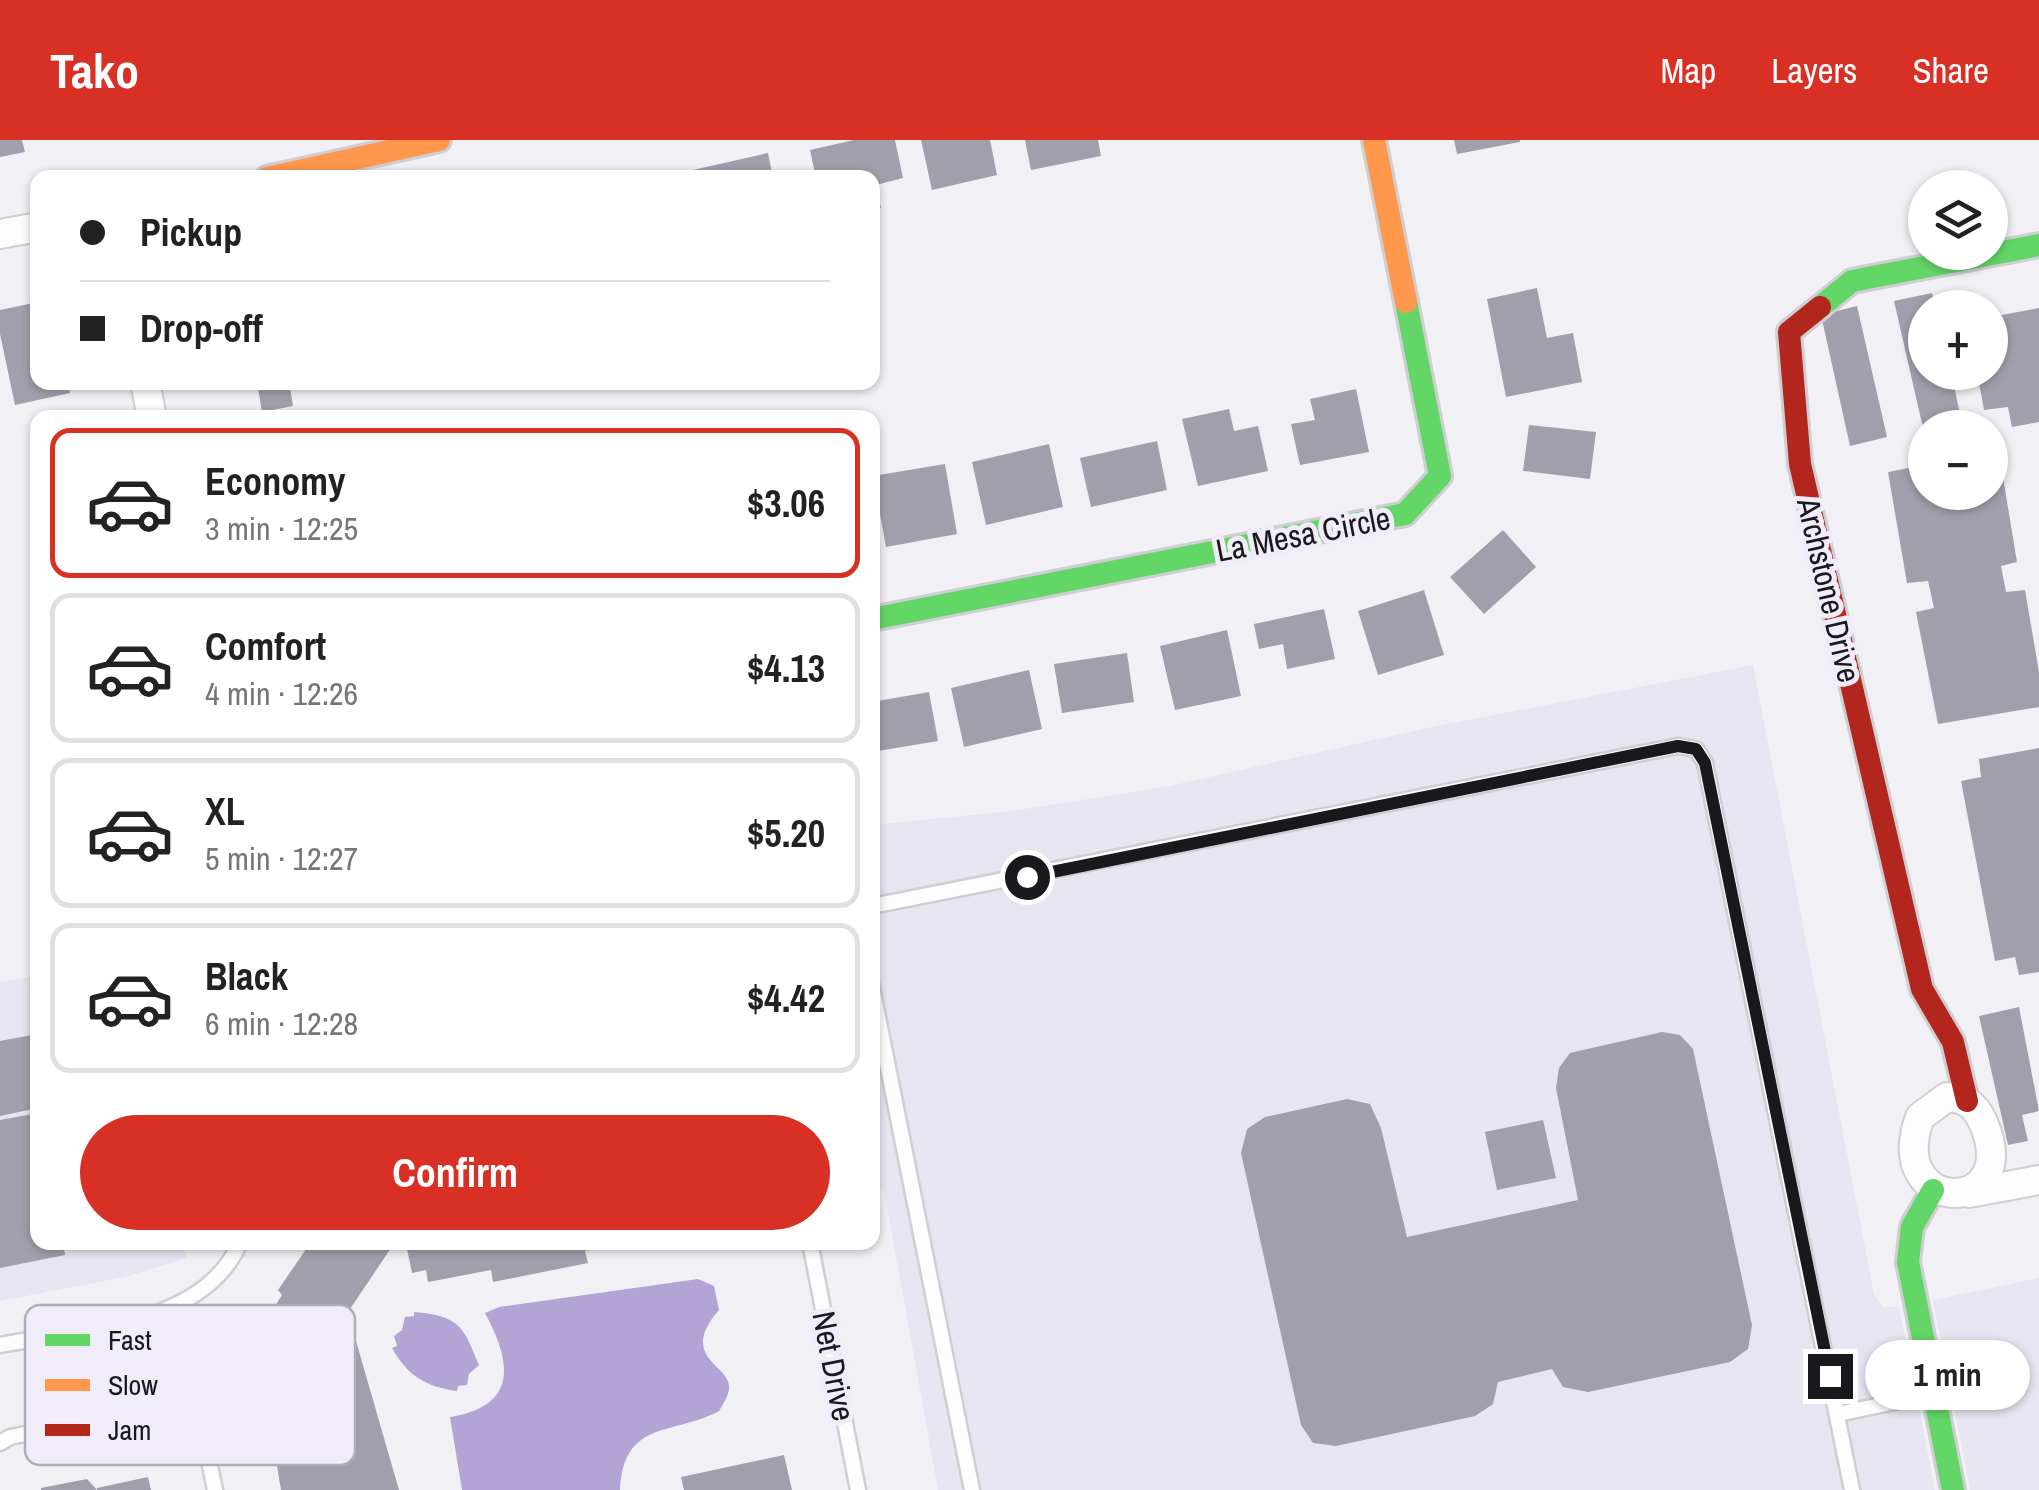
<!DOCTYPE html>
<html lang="en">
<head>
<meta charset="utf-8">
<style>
	:root { --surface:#fff; --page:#f2f2f2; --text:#222; --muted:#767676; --line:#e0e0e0; --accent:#d93025 }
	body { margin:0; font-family:"Archivo Narrow",sans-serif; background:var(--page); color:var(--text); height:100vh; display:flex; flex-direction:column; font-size:38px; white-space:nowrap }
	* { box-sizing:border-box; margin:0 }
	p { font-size:32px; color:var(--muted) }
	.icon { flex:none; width:55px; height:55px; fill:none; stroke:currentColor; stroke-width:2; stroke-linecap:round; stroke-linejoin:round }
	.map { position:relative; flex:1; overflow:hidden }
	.drawer { position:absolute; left:30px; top:270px; width:850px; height:840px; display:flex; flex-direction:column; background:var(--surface); border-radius:20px; box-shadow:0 2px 8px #0004 }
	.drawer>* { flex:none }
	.banner { position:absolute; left:30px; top:30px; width:850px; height:220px; border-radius:20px; box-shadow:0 2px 8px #0004; display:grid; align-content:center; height:220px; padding:0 50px; background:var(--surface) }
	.buttons { position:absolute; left:1908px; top:30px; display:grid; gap:20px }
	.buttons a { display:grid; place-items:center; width:100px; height:100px; border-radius:50%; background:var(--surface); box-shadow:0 2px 8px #0004; font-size:50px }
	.end { position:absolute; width:45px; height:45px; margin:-22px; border:12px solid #19181c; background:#fff; box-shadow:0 0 0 5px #fff }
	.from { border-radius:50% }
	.bubble { position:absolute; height:70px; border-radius:35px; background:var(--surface); box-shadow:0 2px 8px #0004; font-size:32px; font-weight:700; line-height:70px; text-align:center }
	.banner b { display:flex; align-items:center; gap:35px; height:95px; font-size:38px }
	.banner b+b { border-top:2px solid var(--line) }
	.banner i { width:25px; height:25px; background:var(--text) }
	ul { padding:18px 0 0; list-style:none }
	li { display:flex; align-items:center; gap:30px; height:150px; margin:0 20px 15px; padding:0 30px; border:5px solid var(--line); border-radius:20px }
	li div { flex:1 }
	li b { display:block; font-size:38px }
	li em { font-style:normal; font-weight:700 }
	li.on { border-color:var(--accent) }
	li>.icon { width:90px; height:90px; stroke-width:1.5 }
	.button { display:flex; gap:20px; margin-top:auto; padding:20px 50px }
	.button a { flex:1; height:115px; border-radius:60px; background:var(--accent); color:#fff; font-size:40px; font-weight:700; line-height:115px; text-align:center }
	header { display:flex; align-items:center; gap:60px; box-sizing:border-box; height:140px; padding:0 50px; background:var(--accent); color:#fff }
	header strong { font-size:48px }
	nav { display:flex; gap:55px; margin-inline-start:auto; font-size:35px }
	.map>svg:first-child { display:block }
	.built { fill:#e8e5f2 }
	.water { fill:#b2a5d6 }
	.building { fill:#a29fad }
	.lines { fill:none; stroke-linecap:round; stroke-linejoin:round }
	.lane-casing { stroke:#cfced2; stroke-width:19 }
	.street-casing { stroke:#cfced2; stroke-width:32 }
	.fast-casing { stroke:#cfced2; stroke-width:28 }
	.slow-casing { stroke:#cfced2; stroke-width:28 }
	.jam-casing { stroke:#cfced2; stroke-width:28 }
	.lane { stroke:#fdfdfe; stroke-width:14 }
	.street { stroke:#fdfdfe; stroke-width:28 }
	.fast { stroke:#63d668; stroke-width:22 }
	.slow { stroke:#ff974d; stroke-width:22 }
	.jam { stroke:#b3261e; stroke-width:22 }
	.route { stroke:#19181c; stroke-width:12 }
	.labels { text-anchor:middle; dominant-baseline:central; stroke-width:10; stroke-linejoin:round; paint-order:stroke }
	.street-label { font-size:32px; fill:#19181c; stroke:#f0edf8 }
	.key { fill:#f0edf8; stroke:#b0adb6; stroke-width:2.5 }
	.key-label { font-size:28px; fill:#19181c }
</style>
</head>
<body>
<header>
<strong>Tako</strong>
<nav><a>Map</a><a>Layers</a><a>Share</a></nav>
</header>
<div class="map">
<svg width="2039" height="1350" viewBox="0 0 2039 1350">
	<rect width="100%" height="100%" fill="#f1f0f5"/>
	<path class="built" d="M1753,525l121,629 9,13h16l36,183h-997l-54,-300 -11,-6 -1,-359 139,-14 154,-24 262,-59z
		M37,836l1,266 144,1 5,15 -62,19 -125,24v-319z
		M2039,1138v212h-69l-37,-190z"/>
	<path class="water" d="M698,1139l16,7 5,24c-42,48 12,55 10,78 0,7 -6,16 -10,23 -47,25 -95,8 -99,79h-158l-12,-73c68,-11 62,-54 35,-104l14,-6z
		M414,1172c48,4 50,17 65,53l-10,9 -2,11 -9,1 -1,5c-31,-4 -50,-16 -65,-43l5,-2 -3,-10 8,-6 3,-13 9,-1z"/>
	<path class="building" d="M0,0h22l3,12 -25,5z
		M854,0h41l8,38 -27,7 5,23 -9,2v-32h-56l-6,-28z
		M921,0h69l7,35 -65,15z
		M1025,0h73l3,16 -70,14z
		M1454,0h66v2l-63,12z
		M768,13l5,25h-88l-1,-6z
		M1537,148l10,50 26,-5 9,49 -76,15 -19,-98z
		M1932,153l4,15h-11v64h26l12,56h-40l-29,-127z
		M38,162v80h30l2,11 -55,12 -15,-71v-24z
		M1857,166l30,131 -37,9 -29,-131z
		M2039,168v114l-27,5 -4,-20 -24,3 -7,-38h13v-31l5,-1 -4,-23z
		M257,242h32l4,24 -31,6z
		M1356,249l13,63 -69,13 -9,-41 24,-4 -5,-21z
		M1229,269l5,22 24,-5 10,45 -70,15 -16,-67z
		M1529,285l67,7 -6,47 -67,-8z
		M1157,301l10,49 -76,17 -11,-49z
		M1049,304l14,63 -77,18 -14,-63z
		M1999,313l18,109 -16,4 5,26 19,-2 14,82v35l-101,17 -22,-112 18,-4 -6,-27 -21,2 -19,-111 37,-7v27h65v-38z
		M945,324l12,70 -71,13 -13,-71z
		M1503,390l33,37 -52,47 -34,-37z
		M1424,450l20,65 -66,20 -20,-64z
		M1324,469l11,50 -48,10 -4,-25 -24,5 -5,-25z
		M1227,490l14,66 -66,14 -15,-64z
		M1127,513l7,49 -72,11 -8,-49z
		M1029,530l13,59 -78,18 -13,-59z
		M929,552l9,49 -66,11v-50z
		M2039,608v224l-20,3 -4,-18 -20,4 -34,-180 20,-4 -2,-18z
		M2019,867l20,104 -17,4 6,26 -20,4 -29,-129z
		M1662,892l18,3 13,14 59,276 -4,24 -18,13 -142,30 -25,-5 -11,-18 -54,13 -5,22 -18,12 -139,30 -23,-3 -12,-18 -60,-272 6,-24 18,-12 82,-18 23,5 11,24 26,109 171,-37 -22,-112 3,-20 11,-15z
		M32,895l6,73 -38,8v-75z
		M38,973v129h25l2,13 -65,13v-148z
		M1543,980l13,58 -59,12 -12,-58z
		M311,1102h308v2l-34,7 3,12 -95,19 -2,-12 -63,12 -2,-12 -14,3 -6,-29 -15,4 -53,79 18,14 43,149h-118l-25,-154 26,-41 -4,-5z
		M784,1315l8,35h-108l-3,-13z
		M148,1337l3,13h-54v-2z
		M87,1339l10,11h-56v-2z"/>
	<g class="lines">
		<g class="lane-casing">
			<path id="lane" d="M872,766l806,-160 18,3 9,14 147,727
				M872,847l100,503
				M810,1102l48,248
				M178,1165l18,94
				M0,1205c78,-15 205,-18 240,-103
				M1838,1274l95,-20
				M0,1303l10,-6 186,-38 19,91"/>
		</g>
		<g class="street-casing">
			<path id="street" d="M0,94l38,-7
				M145,242l7,36
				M1947,957c19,1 28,8 36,25 42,96 -100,95 -63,-5z
				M1969,1053l70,-13"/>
		</g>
		<g class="fast-casing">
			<path id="fast" d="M1820,167l32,-26 187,-36
				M872,479l533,-105 35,-38 -34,-174
				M1933,1050l-21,37 -4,35 45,228"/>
		</g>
		<g class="slow-casing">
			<path id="slow" d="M1374,0l32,162
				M267,38l172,-38"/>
		</g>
		<g class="jam-casing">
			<path id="jam" d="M1820,167l-31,25 11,132 122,525 31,53 14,59"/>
		</g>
		<use href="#lane" class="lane"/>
		<use href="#street" class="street"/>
		<use href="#fast" class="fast"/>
		<use href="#slow" class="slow"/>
		<use href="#jam" class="jam"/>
	</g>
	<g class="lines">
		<path class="route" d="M1027,737l651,-131 18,3 9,14 125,613"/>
	</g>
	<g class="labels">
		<g class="street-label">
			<text transform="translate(1303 394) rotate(-11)">La Mesa Circle</text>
			<text transform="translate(1829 450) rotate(77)">Archstone Drive</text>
			<text transform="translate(834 1226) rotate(79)">Net Drive</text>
		</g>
	</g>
	<rect x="25" y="1165" width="330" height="160" rx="15" class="key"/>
	<rect x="45" y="1194" width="45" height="12" fill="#63d668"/>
	<rect x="45" y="1239" width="45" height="12" fill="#ff974d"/>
	<rect x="45" y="1284" width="45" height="12" fill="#b3261e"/>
	<g class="key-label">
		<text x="108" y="1210">Fast</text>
		<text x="108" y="1255">Slow</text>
		<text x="108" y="1300">Jam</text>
	</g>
</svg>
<div class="buttons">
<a><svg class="icon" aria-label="layers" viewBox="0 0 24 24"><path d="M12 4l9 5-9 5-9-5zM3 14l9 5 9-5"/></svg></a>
<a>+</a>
<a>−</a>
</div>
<i class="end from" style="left:1027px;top:737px"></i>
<i class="end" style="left:1830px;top:1236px"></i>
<div class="bubble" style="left:1865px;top:1200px;width:165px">1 min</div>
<div class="banner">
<b><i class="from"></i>Pickup</b>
<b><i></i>Drop-off</b>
</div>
<section class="drawer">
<ul>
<li class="on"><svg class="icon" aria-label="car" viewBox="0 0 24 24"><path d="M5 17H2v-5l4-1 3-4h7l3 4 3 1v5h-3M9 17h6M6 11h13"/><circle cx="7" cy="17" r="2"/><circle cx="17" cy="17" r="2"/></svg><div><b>Economy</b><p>3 min · 12:25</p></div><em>$3.06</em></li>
<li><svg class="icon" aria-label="car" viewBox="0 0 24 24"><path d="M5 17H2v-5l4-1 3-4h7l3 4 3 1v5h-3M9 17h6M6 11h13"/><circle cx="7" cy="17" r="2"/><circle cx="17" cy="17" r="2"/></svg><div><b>Comfort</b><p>4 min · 12:26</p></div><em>$4.13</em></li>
<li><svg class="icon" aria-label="car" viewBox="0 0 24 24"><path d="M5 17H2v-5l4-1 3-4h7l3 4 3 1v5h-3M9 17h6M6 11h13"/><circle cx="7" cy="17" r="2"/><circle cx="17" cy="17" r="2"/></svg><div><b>XL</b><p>5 min · 12:27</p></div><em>$5.20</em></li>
<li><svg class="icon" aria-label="car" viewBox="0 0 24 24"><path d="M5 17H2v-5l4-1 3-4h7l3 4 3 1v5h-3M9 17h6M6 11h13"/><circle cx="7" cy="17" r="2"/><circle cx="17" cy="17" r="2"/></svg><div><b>Black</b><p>6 min · 12:28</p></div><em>$4.42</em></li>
</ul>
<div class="button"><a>Confirm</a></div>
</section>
</div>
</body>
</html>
